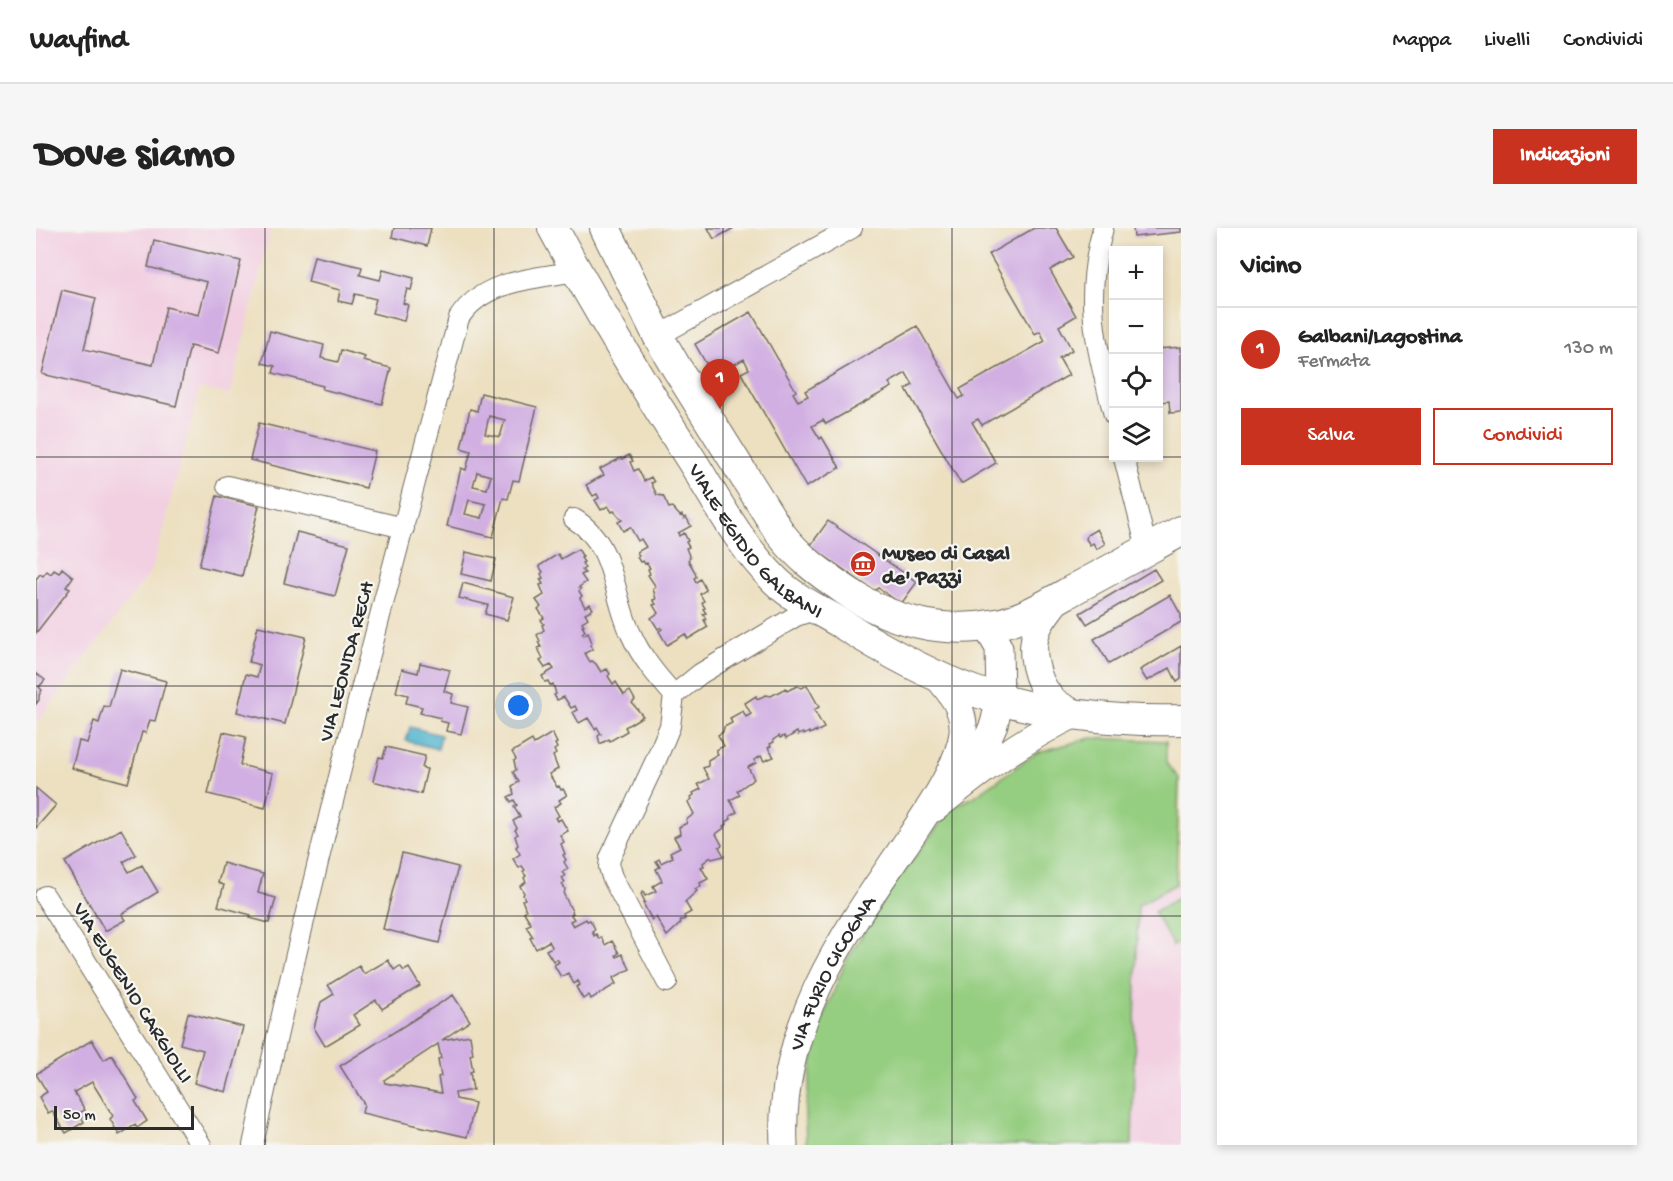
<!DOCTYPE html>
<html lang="it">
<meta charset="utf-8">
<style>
:root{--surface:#fff;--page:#f6f6f6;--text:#222;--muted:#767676;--line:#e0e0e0;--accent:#c8321e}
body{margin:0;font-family:"Gochi Hand",sans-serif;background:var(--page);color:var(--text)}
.controls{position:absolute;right:18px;top:18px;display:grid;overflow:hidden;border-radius:0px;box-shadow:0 3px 9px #0003}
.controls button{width:54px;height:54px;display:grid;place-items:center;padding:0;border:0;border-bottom:2px solid var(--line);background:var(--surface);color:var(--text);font:30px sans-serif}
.scale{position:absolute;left:18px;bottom:15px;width:140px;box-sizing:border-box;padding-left:6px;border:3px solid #2b2b2b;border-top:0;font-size:16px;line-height:21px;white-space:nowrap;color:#2b2b2b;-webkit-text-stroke:4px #f6f6f2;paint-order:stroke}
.you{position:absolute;left:483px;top:478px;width:21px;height:21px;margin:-15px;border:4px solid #fff;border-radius:50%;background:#1a73e8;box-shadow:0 0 0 9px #1a73e833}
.badge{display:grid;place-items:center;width:39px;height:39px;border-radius:50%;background:var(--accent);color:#fff;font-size:20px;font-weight:700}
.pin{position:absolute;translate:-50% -50px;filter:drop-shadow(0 2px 3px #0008)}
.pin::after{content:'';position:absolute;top:32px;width:21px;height:18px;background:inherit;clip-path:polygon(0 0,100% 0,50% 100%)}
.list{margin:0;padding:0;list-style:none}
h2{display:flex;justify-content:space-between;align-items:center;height:78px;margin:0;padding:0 24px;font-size:26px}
h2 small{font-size:20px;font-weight:400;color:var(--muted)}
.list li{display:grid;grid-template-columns:39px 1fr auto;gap:18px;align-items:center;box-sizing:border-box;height:84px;padding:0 24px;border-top:2px solid var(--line)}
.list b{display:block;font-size:22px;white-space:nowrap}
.list p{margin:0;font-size:20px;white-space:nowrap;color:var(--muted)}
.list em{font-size:20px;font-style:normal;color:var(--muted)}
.actions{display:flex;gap:12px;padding:18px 24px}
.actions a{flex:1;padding:14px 0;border:2px solid var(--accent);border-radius:0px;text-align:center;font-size:21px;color:var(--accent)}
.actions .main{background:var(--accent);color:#fff}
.icon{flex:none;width:33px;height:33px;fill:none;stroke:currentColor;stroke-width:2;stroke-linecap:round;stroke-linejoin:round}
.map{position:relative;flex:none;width:1145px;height:917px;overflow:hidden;border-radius:0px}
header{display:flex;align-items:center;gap:36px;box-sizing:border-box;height:84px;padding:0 30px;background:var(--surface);border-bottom:2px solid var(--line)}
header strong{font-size:28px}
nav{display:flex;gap:33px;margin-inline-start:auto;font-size:21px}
.intro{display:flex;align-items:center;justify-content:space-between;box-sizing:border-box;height:144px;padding:0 36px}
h1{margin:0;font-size:42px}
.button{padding:15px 27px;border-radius:0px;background:var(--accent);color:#fff;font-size:21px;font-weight:700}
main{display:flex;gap:36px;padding:0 36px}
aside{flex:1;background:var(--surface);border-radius:0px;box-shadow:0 3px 9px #0003}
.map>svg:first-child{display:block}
</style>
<header>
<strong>Wayfind</strong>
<nav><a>Mappa</a><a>Livelli</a><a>Condividi</a></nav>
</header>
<div class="intro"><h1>Dove siamo</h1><a class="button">Indicazioni</a></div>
<main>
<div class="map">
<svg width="1145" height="917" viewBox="0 0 1145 917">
<rect width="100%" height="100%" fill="#f6f6f2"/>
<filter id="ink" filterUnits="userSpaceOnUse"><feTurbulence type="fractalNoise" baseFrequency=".0167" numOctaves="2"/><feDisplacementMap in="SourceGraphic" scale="12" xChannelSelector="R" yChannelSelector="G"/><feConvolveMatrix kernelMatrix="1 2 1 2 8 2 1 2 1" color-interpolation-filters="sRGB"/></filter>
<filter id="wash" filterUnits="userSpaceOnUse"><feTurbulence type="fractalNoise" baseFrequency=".008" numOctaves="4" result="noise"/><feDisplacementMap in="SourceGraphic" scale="24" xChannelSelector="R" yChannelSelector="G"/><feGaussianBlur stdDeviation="1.35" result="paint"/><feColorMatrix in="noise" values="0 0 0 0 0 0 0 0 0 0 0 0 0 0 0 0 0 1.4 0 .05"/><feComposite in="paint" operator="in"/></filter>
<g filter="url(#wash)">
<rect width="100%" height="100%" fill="#ede0c1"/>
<path fill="#f2cfe1" d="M0,0H235L194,167L164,160L116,342L0,496Z
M1145,654V917H1096L1102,676Z"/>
<path fill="#96ce81" stroke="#607c56" stroke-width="1.5" d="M1055,510L1130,513V535L1143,550L1140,656L1102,677L1096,917H770L769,885L780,809L809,735L856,658L917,579L936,570L1002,524Z
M1145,668V714L1137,718L1118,684Z"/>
<path fill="#4fb3ce" stroke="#3d6f7c" stroke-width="1.5" d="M374,499L405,507L402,521L370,513Z"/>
<g id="blocks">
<path fill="#d1afe2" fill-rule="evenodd" d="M358,0H395L391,18L356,9Z
M672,0H698L678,11Z
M998,0H1020L1037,29L1014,42L1040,88L1023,98L1036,122L1023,130L1033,147L946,197L942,191L936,194L960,235L925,256L870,161L877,157L870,145L853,155L856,159L790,196L787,192L776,198L784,211L786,209L804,240L770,259L705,145L713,141L708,131L677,148L659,116L715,84L760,163L757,165L762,173L772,168L769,163L881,98L923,171L928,168L924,161L1009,113L1004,103L999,106L953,26Z
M1097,0H1145V4L1098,9Z
M118,12L205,33L183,125L154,118L140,178L6,146L26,62L60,70L48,121L117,137L130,79L163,87L171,54L112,39Z
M278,28L326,39L324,47L344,52L347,42L378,50L375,62L371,61L367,75L372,77L368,93L336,85L340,71L319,66L316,76L302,73L304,62L272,54Z
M234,103L288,117L285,130L302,134L305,122L329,129L327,133L355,140L346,176L286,161L287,158L237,145L239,138L226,135Z
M1145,119V184L1134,185L1133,173L1125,174L1122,121Z
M445,165L501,179L483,253L477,252L472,271L467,270L457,309L411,298L425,240L430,242L435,223L425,220L434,181L441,183ZM453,188L469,192L464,209L449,206ZM441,244L455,248L451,261L437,258ZM433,272L450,276L446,290L429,286Z
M223,195L339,223L330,260L214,232Z
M593,227L597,233L594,234L598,243L602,241L608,253L615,249L618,254L615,255L621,267L627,268L633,280L636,279L644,288L646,287L648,291L650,289L655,298L642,305L643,308L648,305L652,313L650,314L653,319L650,320L654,330L652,332L659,344L660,349L658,350L660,354L664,351L670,362L664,366L668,373L666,375L669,380L667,381L670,385L667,386L670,391L668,392L672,399L652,411L649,406L631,417L623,403L626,401L625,399L622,401L615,390L622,385L617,377L620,376L617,372L620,371L617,361L620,359L612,347L614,346L612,341L614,340L611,335L609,336L607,333L604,334L601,329L603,328L601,324L610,319L605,311L602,313L594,299L587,303L582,294L586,292L578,283L576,284L572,278L565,282L559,272L563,270L561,266L557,268L550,257L568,247L564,241L585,230L586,231Z
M181,268L223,278L206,348L163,338Z
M792,293L881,354L865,376L842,360L838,363L774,318Z
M1061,301L1069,316L1061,321L1057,315L1054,317L1050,311L1051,307Z
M261,304L313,317L299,368L248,355Z
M542,321L547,329L545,330L548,334L546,335L549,340L546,342L549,345L545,347L550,354L543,359L545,361L543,363L546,368L544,370L549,379L554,376L557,381L549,385L552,390L546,394L548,397L546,398L549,403L546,405L548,407L552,404L556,415L554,417L557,421L549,425L554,434L556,433L560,436L565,444L571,441L574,446L572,448L577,456L580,454L588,467L594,463L599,472L596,475L607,488L589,499L591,503L574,513L573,511L564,516L562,508L565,506L561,499L559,501L552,490L543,495L537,484L541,482L539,478L535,480L528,469L521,472L518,467L520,466L517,456L514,457L512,453L509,454L506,448L518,441L515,437L509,440L504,433L507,431L502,420L505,419L502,414L504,413L501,407L508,402L506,397L508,396L505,392L508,390L502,381L505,379L500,372L508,367L504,357L507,356L504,351L507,350L505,346L507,344L503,338L522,326L525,331Z
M430,324L460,331L455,353L425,346Z
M26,340L37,349L30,359L34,361L0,405V350H1L4,346L7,348L11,343L15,346L18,342L23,345Z
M1118,341L1125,352L1051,396L1044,385Z
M427,355L478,369L471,392L449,386L452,377L423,370Z
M1134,367L1145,387V394L1073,436L1058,411Z
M222,398L270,409L249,496L201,484L210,446L221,449L224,437L213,434Z
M1145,418V451L1141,454L1134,440L1111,453L1104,442Z
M384,435L414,442L408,463L417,466L415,475L432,479L425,506L410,503L412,495L404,493L405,490L384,485L386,479L370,475L372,467L360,464L366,441L382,445Z
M84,441L130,453L119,493L114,492L110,505L106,504L92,555L36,540L43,513L51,515L58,493L63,495L68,478L73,479Z
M0,445L9,452L3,459L6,462L3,467V472L0,476Z
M771,457L783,479L778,482L788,500L780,504L779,503L774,506L773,504L768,507L767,505L762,507L761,504L750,511L748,508L744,510L743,508L737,512L738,514L734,516L735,518L732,520L738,529L728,533L725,528L718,532L720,535L712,539L718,551L701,563L704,567L694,572L701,584L694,588L695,591L690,594L691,596L687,598L688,600L680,606L686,617L683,619L688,628L676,631L675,629L667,635L668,638L665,639L672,651L664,655L665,658L659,661L661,663L649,674L655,684L648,688L649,691L644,693L645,695L631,708L620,689L616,692L607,675L609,674L605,666L607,664L609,668L620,663L617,658L626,653L620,641L624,639L620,633L623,631L625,635L637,629L634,624L644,619L638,609L644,606L643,599L651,595L650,592L658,586L652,574L656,571L655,569L658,567L657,565L665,561L662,556L673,551L667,540L672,538V532L682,526L680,522L688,518L682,507L687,504L688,499L696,495L694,490L707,483L710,489L715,486L709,475L720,468L721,471L730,467L735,468L750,460L751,463L761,458L766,460Z
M187,504L210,509L204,537L237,545L229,580L172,566Z
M516,505L521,515L519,516L521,520L518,522L520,526L517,528L522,541L513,546L521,559L523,558L525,562L527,561L531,567L523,572L525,575L518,579L523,588L519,590L521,593L525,591L532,603L524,607L528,614L525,616L529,626L527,627L530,632L528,634L532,641L526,644L529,648L526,650L529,654L526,656L529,661L528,667L537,685L535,687L538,691L534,693L537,698L550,691L551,693L554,692L559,701L556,703L558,708L560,706L563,711L565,709L569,717L576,713L583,725L580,727L581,729L586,726L594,741L577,750L580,756L555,771L553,767L547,771L540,759L544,757L542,753L538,756L532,745L525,749L518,737L523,734L521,731L517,733L510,722L516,719L513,713L500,721L494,710L497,709L490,698L495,696L488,684L490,682L486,672L489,671L487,667L488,665L484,658L490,654L488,650L490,648L487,644L489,642L486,638L483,640L477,631L484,626L480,619L482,617L479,608L482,606L479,602L481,600L477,593L484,589L478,579L481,577L478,572L475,574L472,569L478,566L476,558L483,554L477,544L480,542L478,533L480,531L476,524L496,512L498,516Z
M350,519L389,528L386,540L391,541L385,566L337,553L343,529L347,530Z
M0,560L20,577L0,600Z
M85,601L100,627L87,634L93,644L106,637L122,664L85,686L89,692L69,703L29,634Z
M366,625L422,639L403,715L347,701Z
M187,635L227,646L222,665L240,670L233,695L214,690L215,687L182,678L188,657L182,655Z
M352,732L358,742L364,738L368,743L373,740L384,758L346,781L340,772L317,787L324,797L289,818L278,800L285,774L298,766L292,757L323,738L328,746Z
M417,767L434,793L406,812L434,807L437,826L434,827L437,843L434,844L437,862L419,865L420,871L439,875L431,909L326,885L328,876L304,838ZM402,816L405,830L402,831L405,848L402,849L405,865L349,855L348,852Z
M152,785L207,799L190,864L158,855L167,822L144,816Z
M56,812L68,832L76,827L102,871L99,873L111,893L101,900L99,897L83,907L74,891L77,888L56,854L38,864L49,882L43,885L48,894L30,905L16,883L12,885L3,869L11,864L0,846Z"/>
</g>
</g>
<g filter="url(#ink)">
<use href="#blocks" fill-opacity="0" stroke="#6f6a60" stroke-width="1.5"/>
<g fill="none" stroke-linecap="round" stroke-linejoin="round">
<g stroke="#6f6a60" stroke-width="22">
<path id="street" d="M1067,0C1047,74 1060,116 1078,187
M622,108L816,0
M1088,230L1111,321
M191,258L368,300
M538,291C580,316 576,367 595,406C605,429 621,448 638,467L634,498L620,532L574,630L573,639L576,649L631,754
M638,467L664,446L760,388L781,381
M9,668L165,917
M217,917C277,639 349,364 423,90C448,51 499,51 540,43"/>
</g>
<g stroke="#6f6a60" stroke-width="29">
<g id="secondary">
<path d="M1022,370C1015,380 1005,391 1001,402C993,423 1000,453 1015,470C1021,477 1031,481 1039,486"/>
<path d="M935,549L958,496L964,471L963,420L950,398"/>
<path d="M899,580C943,544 987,511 1039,486"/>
<path id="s1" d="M748,917C742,798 807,707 871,614C890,586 923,538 927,505C929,481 915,465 901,448"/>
</g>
</g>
<g stroke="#6f6a60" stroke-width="32">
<g id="primary">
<path id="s2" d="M517,0C560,80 607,157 656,233C681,273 705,319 739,352C757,370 781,381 803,394C846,421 892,447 940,464C1003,485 1078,494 1145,492"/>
<path d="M569,0L622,108L640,139L744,305C762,329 784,345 809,362C853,393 908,407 961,396C991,390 1018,372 1044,358C1078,340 1112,321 1145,303"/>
</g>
</g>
<use href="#street" stroke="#fff" stroke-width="20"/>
<use href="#secondary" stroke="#fff" stroke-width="27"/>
<use href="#primary" stroke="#fff" stroke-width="30"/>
</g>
</g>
<path fill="none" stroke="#2b2b2b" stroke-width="1.5" stroke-opacity="0.55" d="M229,0V917M458,0V917M687,0V917M916,0V917M0,229H1078M1122,229H1145M0,458H1145M0,688H1145"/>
<defs>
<g id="museum-disc" transform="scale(1.35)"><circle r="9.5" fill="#c8321e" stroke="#f6f6f2"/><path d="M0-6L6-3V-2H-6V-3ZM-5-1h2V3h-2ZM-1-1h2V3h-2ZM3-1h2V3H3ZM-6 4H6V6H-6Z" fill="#fff"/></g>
</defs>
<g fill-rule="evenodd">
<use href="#museum-disc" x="827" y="336"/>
</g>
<g text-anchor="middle" stroke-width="4.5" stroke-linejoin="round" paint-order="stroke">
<g font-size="21" fill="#2b2b2b" stroke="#f6f6f2">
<text dy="7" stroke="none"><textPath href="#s2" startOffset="375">VIALE EGIDIO GALBANI</textPath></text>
<text transform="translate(309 433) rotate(-75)" y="7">VIA LEONIDA RECH</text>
<text dy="7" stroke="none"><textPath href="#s1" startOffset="182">VIA FURIO CICOGNA</textPath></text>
<text transform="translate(98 764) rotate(58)" y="7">VIA EUGENIO CARGIOLLI</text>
</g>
<g font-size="21" font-weight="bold" fill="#2b2b2b" stroke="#f6f6f2" text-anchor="start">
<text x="846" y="331">Museo di Casal<tspan x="846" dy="24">de' Pazzi</tspan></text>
</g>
</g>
</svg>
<div class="controls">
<button>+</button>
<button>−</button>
<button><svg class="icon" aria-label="locate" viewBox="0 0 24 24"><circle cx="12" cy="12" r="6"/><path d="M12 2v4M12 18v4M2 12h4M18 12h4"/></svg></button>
<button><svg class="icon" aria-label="layers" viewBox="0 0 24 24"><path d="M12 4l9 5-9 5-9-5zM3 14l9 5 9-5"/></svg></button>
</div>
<div class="scale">50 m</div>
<div class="you"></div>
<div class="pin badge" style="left:684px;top:181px">1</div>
</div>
<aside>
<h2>Vicino<small></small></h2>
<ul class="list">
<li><span class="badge">1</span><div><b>Galbani/Lagostina</b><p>Fermata</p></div><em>130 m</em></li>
</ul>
<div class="actions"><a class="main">Salva</a><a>Condividi</a></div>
</aside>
</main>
